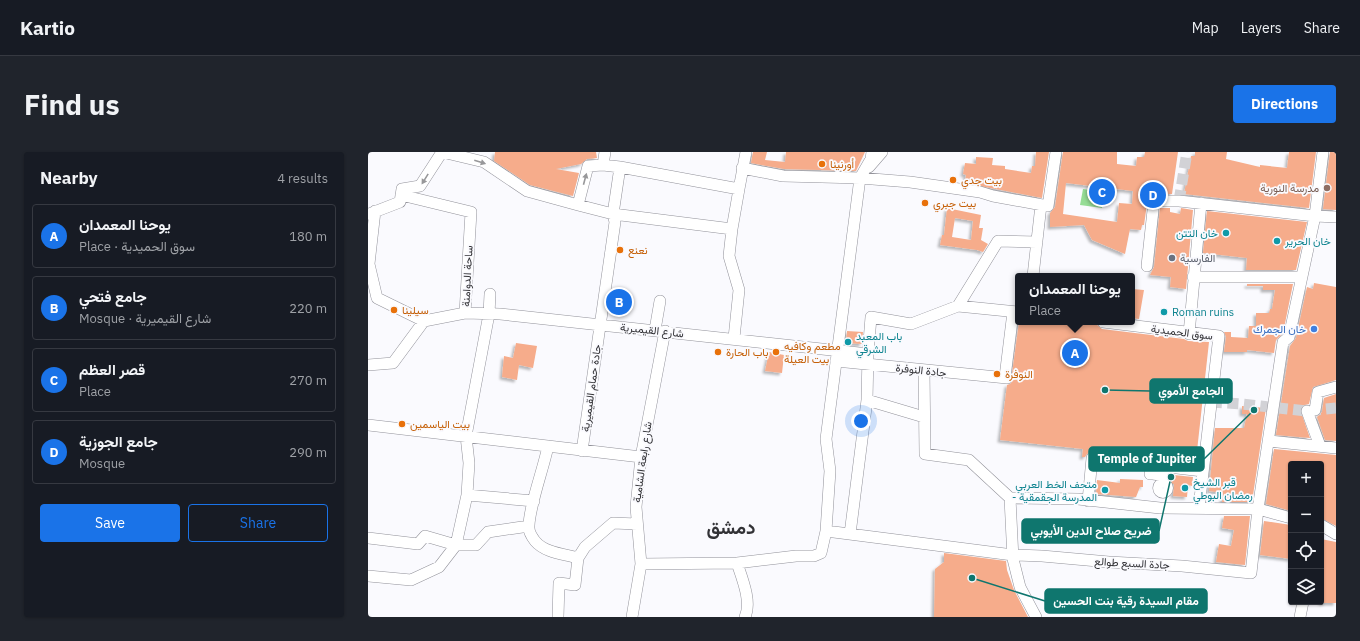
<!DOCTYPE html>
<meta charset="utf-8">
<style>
:root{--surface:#171b24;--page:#20242c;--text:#f1f3f6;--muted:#9ea1a6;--line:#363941;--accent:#1a73e8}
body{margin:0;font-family:"IBM Plex Sans",Vazirmatn,sans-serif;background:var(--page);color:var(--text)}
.controls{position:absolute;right:12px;bottom:12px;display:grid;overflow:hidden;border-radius:4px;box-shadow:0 1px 3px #0004}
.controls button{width:36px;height:36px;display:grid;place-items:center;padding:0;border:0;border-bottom:1px solid var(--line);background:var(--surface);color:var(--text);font:20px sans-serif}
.you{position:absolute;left:493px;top:269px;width:14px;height:14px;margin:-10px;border:3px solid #fff;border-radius:50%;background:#1a73e8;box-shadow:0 0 0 6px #1a73e833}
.badge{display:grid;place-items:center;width:26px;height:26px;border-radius:50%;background:var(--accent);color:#fff;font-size:13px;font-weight:700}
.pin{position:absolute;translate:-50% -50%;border:2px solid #fff;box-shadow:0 1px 4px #0006}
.popup{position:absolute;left:647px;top:121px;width:120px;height:52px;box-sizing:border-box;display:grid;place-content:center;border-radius:4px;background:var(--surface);filter:drop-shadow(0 1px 3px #0005);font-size:13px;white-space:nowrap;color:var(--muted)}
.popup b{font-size:15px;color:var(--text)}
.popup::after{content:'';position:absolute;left:50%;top:100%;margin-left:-8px;border:8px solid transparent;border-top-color:var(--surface)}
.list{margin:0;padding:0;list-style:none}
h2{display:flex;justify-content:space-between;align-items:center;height:52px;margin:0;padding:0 16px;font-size:17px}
h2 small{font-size:13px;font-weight:400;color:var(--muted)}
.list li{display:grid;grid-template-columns:26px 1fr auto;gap:12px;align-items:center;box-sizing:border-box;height:64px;margin:0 8px 8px;padding:0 8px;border:1px solid var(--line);border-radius:4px}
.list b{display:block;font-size:15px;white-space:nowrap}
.list p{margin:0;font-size:13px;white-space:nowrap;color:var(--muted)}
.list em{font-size:13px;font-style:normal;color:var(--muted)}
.actions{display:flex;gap:8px;padding:12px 16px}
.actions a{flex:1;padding:9px 0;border:1px solid var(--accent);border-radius:4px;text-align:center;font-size:14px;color:var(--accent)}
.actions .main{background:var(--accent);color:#fff}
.icon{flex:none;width:22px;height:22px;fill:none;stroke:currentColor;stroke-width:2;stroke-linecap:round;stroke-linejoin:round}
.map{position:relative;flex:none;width:968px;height:465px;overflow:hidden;border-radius:4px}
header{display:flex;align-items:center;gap:24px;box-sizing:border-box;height:56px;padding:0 20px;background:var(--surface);border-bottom:1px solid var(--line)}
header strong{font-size:19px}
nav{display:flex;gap:22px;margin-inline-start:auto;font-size:14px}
.intro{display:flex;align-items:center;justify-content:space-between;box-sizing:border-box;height:96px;padding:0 24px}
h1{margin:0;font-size:28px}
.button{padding:10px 18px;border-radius:4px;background:var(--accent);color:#fff;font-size:14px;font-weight:700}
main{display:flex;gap:24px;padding:0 24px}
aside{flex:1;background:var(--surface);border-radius:4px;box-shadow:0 1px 3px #0004}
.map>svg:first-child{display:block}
</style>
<header>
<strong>Kartio</strong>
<nav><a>Map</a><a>Layers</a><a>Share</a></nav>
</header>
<div class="intro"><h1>Find us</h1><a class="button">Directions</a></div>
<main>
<aside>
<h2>Nearby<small>4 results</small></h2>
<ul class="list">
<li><span class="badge">A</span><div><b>يوحنا المعمدان</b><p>Place · سوق الحميدية</p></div><em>180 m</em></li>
<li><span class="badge">B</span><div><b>جامع فتحي</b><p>Mosque · شارع القيميرية</p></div><em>220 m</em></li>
<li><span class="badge">C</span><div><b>قصر العظم</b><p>Place</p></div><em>270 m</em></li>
<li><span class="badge">D</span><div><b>جامع الجوزية</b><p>Mosque</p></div><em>290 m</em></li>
</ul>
<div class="actions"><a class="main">Save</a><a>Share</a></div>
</aside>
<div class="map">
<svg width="968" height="465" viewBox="0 0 968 465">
<defs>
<filter id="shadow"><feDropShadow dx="-2.5" dy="2.5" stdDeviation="1" flood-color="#0004"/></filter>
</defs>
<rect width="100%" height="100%" fill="#fafafe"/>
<path fill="#96dd96" d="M715,37L736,40L734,56L712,53Z"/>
<path fill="#f6ac8b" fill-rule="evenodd" filter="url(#shadow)" d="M127,0H228L229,6L219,7L213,12L188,17L211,21L205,44L162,33L126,9Z
M385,0H399L397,8L417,10L418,0H497L488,19L416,17L383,11Z
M668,0H681L674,46L597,31L598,23L595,22L597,11L608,12V5L625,6L624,13L637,14V17L663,21L664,14H667Z
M695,0H749V12L768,14L769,5H776L777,0H810L804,42H786L780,45L776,73H774L773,78L762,77L757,102L724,88L716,73L682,75V61L687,55ZM698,31L765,39L764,52L751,51L749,70L695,62Z
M827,0H859L858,7L892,15V13L919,16L921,0H948L941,56L816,42L823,4H827Z
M962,0H968V58L955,57Z
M579,56L613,63L611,76H615L613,88L620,92L615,100L609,98L572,93L574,83H576ZM587,66L605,69L603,88L584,85Z
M792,56H802V60L812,62L813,56L825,58L818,137L802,135L803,125L782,123L786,115Z
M839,59L939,70L928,118H878L879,106L835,101Z
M946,131L968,135V228L945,235L941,252L936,253L932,257L942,286L908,283L922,194L928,186L939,135L945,137Z
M879,132H925L915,181L908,188L906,201L879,198V200H856L858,185L856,180H863V185L880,186L881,174H888V161H901L902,157H904L907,138H895V134H879Z
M764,137L776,138L771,167L764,166Z
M651,170H714L728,172L734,177L816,187L820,189L841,190L828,308L819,307V310L801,308V305L732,298L731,306L728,301L724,299L719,302L717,305H714L715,297L632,288L639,233L642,232L646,227L644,222Z
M479,179L495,180L494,192L478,191Z
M148,191L169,194L165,216L151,213L149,228L134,225L136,204L145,206Z
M401,200L416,203L414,221L397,219Z
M968,242V289L957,288L949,265L954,260L956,246Z
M874,254L898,256L884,350H854L855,341L841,339L847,276H876L879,262H874Z
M906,297L968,303V374L953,366V312H923V359L898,352Z
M806,323L825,325L824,334L820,333L819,345L805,344L806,332L799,331L804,329Z
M752,327L775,328V335H772L768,345L728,342L729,328L752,331Z
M856,364H882L877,413L848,410L851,392L863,394L866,378L854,376Z
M896,369L923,373V407L892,403Z
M953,387L968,390V451H953Z
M576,401L638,409L639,418L646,438L660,465H566L567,417L576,410Z"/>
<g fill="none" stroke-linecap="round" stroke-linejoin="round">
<path stroke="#d2d2d6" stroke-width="11" stroke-dasharray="11 5.5" stroke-linecap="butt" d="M811,49L819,0
M843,250L874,252L939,259L968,256"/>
<g stroke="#92929a" stroke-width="12">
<path id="minor" d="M955,0L947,64L968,65
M235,13L237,0
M501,15L514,0
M374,16L415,24L492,26L542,30L612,40L625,44L680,54L688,0
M33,43L103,60L97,161
M210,53L220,14L235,13L252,15L371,37L378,0
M7,59L1,112L9,146L56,169L97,161L132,162L500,202L503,165L543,172L590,154L650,160
M1,62L32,50L34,37L52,34L74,0L116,10L159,39L210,53L245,62L364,77L361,104L371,138L366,186
M364,77L371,37
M665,124L673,53
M825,125H933
M590,154L630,89L669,90
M735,170L851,184L831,355
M287,178L292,149
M821,182L833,51
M468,209L639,226
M0,213L25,211L56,169
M556,218L557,302L601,308L642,346L710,347L792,356L890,357L923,366
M637,225L645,160
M499,248L556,265
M947,258L950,240L968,235
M939,259L952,294
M0,273L273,305
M901,289L968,296
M180,294C176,315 160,358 161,376C161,381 164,385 167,389C177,401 196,402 210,406
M214,299L247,70L245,62L252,15
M782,322L783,313L835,319
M785,322L799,324
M790.5 336a4.5 4.5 0 1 1 9 0a4.5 4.5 0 1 1-9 0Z
M99,343L166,349
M642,346L645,407L652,435L668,465
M720,349L724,306
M953,373L968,382
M458,379L462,319L458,287L492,26L503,7L504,0
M482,382L499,248L500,202
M0,386L50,392L57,384L88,393H108L120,380L161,374
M273,412L369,411
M0,424L43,428L71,415L88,393L99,343L101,311L98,284L121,162L122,142
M190,465L191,431L207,433L210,406L217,395L245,371L269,372
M264,465L273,412L268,355L273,305L297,179
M377,465C384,450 374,426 369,411L428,404H446L453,401L458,379L645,403L674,404L741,410L814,414L883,421L890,357L915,190L921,185L947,64L811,49H786L779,114
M932,465L935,450"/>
</g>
<use href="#minor" stroke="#fff" stroke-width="11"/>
</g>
<defs><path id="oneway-solid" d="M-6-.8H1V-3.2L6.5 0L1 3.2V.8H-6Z"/></defs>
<g fill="#98989a">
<use href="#oneway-solid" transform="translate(112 10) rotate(17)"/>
<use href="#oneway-solid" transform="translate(57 27) rotate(122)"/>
<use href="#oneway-solid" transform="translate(217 27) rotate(-75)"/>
</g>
<g fill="#e8710a" stroke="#fafafe" stroke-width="1.5">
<circle cx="454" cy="12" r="4"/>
<circle cx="585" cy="28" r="4"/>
<circle cx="557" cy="51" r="4"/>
<circle cx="252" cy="98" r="4"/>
<circle cx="26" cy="158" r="4"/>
<circle cx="350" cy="200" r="4"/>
<circle cx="408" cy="200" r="4"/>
<circle cx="629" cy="222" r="4"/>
<circle cx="34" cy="272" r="4"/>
</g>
<circle fill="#8d6e63" stroke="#fafafe" stroke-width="1.5" cx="959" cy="36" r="4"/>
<g fill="#0f9aa8" stroke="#fafafe" stroke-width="1.5">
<circle cx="858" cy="81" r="4"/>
<circle cx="909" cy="89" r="4"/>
<circle cx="796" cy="160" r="4"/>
<circle cx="480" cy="190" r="4"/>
<circle cx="817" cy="336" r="4"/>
<circle cx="737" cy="338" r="4"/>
</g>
<circle fill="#6b7280" stroke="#fafafe" stroke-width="1.5" cx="804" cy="106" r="4"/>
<circle fill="#3f7fe0" stroke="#fafafe" stroke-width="1.5" cx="946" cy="177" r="4"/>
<g text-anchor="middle" stroke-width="3.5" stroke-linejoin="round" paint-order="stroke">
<g font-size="11" fill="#c56008" stroke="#fafafe" text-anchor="start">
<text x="462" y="16">أورنينا</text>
<text x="593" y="32">بيت جدي</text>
<text x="565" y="55">بيت جبري</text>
<text x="260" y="102">نعنع</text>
<text x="34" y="162">سيلينا</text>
<text x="416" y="198">مطعم وكافيه<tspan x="416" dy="13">بيت العيلة</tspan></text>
<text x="358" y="204">باب الحارة</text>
<text x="637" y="226">النوفرة</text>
<text x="42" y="276">بيت الياسمين</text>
</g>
<g font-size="11" fill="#785e54" stroke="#fafafe" text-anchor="end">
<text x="951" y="40">مدرسة النورية</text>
</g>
<g font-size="11" fill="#0d838f" stroke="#fafafe" text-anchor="start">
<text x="850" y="85" text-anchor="end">خان التتن</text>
<text x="917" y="93">خان الحرير</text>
<text x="804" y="164">Roman ruins</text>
<text x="488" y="188">باب المعبد<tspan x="488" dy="13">الشرقي</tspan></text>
<text x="825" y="334">قبر الشيخ<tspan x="825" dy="13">رمضان البوطي</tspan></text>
<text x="729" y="336" text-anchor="end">متحف الخط العربي<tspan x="729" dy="13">- المدرسة الجقمقية</tspan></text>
</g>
<g font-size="11" fill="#5b616d" stroke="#fafafe" text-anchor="start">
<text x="812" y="110">الفارسية</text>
</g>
<g font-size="11" fill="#323236" stroke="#fafafe">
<text transform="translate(99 124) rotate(-87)" y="4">ساحة الدوامنة</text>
<text transform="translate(284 178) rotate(6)" y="4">شارع القيميرية</text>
<text transform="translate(814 180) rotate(7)" y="4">سوق الحميدية</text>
<text transform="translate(553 218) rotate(6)" y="4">جادة النوفرة</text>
<text transform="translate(223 236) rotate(-82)" y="4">جادة حمام القيميرية</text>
<text transform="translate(274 310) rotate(-82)" y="4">شارع رابعة الشامية</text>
<text transform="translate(764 411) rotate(3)" y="4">جادة السبع طوالع</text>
</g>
<g font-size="11" fill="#366cbe" stroke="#fafafe" text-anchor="end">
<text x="938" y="181">خان الجمرك</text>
</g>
<g font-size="19" font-weight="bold" fill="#323236" stroke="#fafafe">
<text x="363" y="382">دمشق</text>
</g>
</g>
<path fill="none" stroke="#0f766e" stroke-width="1.5" d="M737 238L782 239M886 258L836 307M803 325L791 379M604 426L677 449"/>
<g fill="#0f766e" stroke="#fafafe" stroke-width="1.5">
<circle cx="737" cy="238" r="4"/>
<circle cx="886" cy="258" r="4"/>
<circle cx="803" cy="325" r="4"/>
<circle cx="604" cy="426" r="4"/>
</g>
<g fill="#0f766e" stroke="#0f766e" stroke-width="1.5">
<rect x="782" y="227" width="82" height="24" rx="4"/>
<rect x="721" y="295" width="115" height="24" rx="4"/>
<rect x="654" y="367" width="137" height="24" rx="4"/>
<rect x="677" y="437" width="162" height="24" rx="4"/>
</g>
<g font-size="12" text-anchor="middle" font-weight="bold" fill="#fff">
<text x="823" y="243">الجامع الأموي</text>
<text x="779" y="311">Temple of Jupiter</text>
<text x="723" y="383">ضريح صلاح الدين الأيوبي</text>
<text x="758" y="453">مقام السيدة رقية بنت الحسين</text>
</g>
</svg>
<div class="controls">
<button>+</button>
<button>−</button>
<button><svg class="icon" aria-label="locate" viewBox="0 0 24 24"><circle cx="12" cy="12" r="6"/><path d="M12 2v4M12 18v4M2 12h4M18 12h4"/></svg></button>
<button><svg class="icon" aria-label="layers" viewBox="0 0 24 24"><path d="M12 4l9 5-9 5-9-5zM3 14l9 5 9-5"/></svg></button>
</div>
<div class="you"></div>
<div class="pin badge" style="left:707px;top:201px">A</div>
<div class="popup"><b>يوحنا المعمدان</b>Place</div>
<div class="pin badge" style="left:251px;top:150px">B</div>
<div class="pin badge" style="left:734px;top:40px">C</div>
<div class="pin badge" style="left:785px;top:43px">D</div>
</div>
</main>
